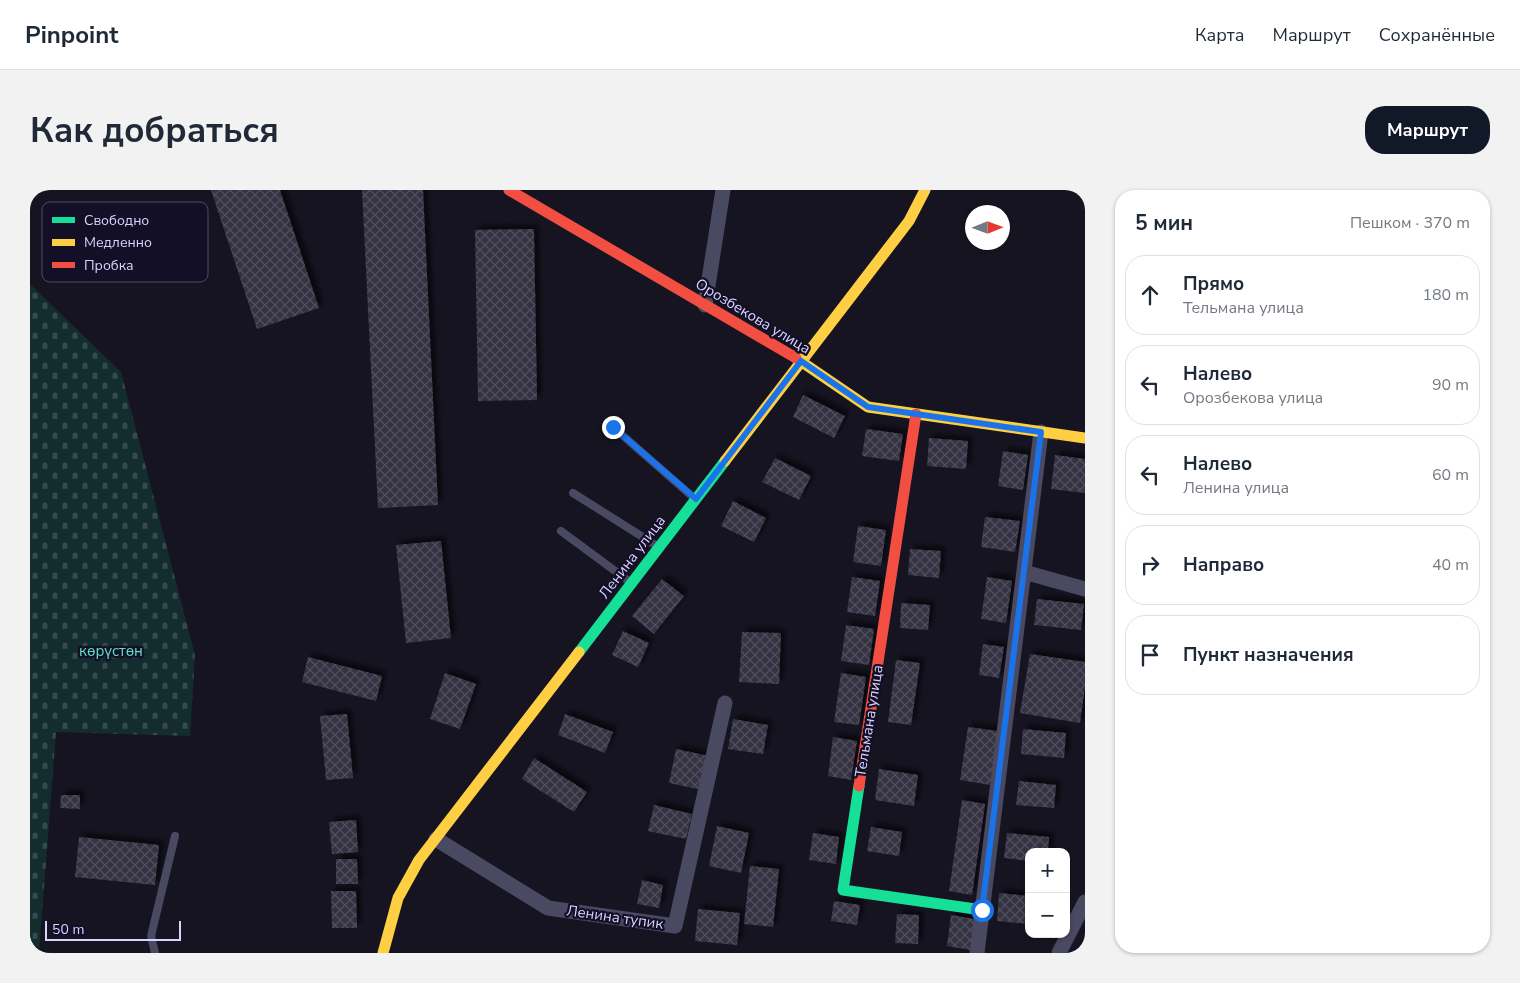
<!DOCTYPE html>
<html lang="ru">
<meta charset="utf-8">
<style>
:root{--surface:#fff;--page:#f2f2f3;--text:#1f2937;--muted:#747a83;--line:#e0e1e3;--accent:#111827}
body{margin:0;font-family:"Nunito Sans",sans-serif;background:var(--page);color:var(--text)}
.controls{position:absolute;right:15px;bottom:15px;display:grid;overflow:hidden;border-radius:10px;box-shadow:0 1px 4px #0004}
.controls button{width:45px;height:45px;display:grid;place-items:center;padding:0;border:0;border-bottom:1px solid var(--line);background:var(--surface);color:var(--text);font:25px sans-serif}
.compass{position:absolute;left:935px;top:15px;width:45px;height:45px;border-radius:50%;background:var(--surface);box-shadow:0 1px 4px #0004;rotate:89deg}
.scale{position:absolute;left:15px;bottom:12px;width:136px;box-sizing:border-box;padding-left:5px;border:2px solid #d9d4ff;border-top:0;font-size:14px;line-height:18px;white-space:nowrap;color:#d9d4ff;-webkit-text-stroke:4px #130f26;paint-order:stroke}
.stop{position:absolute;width:15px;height:15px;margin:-11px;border:4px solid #1a73e8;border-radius:50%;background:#fff}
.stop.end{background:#1a73e8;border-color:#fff;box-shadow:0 1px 5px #0008}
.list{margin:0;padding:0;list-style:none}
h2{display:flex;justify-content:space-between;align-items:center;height:65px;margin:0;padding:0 20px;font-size:21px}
h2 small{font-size:16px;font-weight:400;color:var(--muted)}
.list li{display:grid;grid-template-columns:32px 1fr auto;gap:15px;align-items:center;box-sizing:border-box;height:80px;margin:0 10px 10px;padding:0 10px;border:1px solid var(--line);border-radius:20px}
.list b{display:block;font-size:19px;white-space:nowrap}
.list p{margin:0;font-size:16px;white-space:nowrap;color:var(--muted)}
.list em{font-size:16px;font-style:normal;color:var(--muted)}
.icon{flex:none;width:28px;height:28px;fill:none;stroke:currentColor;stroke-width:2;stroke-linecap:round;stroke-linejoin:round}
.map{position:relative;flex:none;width:1055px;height:763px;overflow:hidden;border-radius:20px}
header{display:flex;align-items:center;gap:30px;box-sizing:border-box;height:70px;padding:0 25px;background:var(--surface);border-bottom:1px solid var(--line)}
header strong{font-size:24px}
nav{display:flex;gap:28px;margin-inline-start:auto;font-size:18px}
.intro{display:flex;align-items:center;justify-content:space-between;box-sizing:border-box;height:120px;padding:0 30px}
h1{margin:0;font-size:35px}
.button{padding:12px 22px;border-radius:20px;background:var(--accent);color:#fff;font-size:18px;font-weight:700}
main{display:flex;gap:30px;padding:0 30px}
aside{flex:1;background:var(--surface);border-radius:20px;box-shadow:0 1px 4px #0004}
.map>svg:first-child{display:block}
</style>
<header>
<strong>Pinpoint</strong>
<nav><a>Карта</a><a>Маршрут</a><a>Сохранённые</a></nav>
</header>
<div class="intro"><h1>Как добраться</h1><a class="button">Маршрут</a></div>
<main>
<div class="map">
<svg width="1055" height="763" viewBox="0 0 1055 763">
<defs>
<pattern id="cemetery-stones" width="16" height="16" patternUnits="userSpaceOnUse" patternTransform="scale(1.25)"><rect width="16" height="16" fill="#132c2d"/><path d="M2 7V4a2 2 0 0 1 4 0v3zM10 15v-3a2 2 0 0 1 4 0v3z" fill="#354a4c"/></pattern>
<pattern id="building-cross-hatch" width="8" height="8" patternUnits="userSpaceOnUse" patternTransform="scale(1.25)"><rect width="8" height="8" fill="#343243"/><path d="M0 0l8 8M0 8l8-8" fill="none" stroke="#514f5f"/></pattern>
<filter id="shadow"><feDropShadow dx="4.5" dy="-4.5" stdDeviation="2.5" flood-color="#0009"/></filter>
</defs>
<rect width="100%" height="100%" fill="#161421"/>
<path fill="url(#cemetery-stones)" d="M0,94L91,182L165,465L160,546L26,542L9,763H0Z"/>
<path fill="url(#building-cross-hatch)" filter="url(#shadow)" d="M181,0H250L289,118L227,139Z
M332,0H393L408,315L348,318Z
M504,39L507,210L448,211L445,40Z
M773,205L815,226L804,248L763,227Z
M836,239L873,244L869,271L832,266Z
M899,248L938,251L936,279L897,276Z
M973,261L998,265L993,300L968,296Z
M1025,265L1055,269V303L1021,299Z
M745,268L781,286L769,310L732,292Z
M703,311L736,328L724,352L691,336Z
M955,327L990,331L985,362L951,357Z
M828,336L856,340L851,376L823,372Z
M411,351L421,448L376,453L366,355Z
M880,359L911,361L909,388L878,385Z
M822,387L850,391L845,426L817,422Z
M957,387L982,391L976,433L951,429Z
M632,389L654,406L624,444L602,426Z
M1007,409L1054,414L1051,440L1004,435Z
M871,413L900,415L898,440L870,438Z
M816,435L844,439L839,475L811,471Z
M593,441L619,453L608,477L582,465Z
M712,442L751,443L749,494L709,492Z
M953,454L974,457L969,488L949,485Z
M1000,464L1055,472V497L1050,533L990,523Z
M278,467L352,486L346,511L272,492Z
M866,470L890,473L881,535L858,532Z
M415,483L446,494L430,539L400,529Z
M811,483L836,487L829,535L804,532Z
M317,524L323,588L296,590L290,526Z
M535,524L583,542L575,563L528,545Z
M703,529L738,535L733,564L698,559Z
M938,537L968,541L960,595L930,590Z
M993,539L1036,543L1034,568L991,564Z
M803,547L827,551L821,590L798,586Z
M646,559L679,566L672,600L639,593Z
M504,568L557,602L544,622L492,589Z
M849,579L888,585L884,616L845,610Z
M989,591L1026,595L1024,618L986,615Z
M31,605H50V619L30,618Z
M932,610L955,614L942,705L919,701Z
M624,615L662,624L656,649L618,641Z
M326,630L328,662L302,664L299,632Z
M687,636L719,643L711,683L679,676Z
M841,637L872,642L869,666L837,661Z
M783,643L809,647L806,674L779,670Z
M977,643L1019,647L1018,662H999V671L974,668Z
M49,647L129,655L125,695L45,687Z
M306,669H327L328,694H306Z
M720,676L749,679L743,737L714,734Z
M612,690L633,695L629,718L607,714Z
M301,701H326L327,738H302Z
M969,703L999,706V734L967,731Z
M804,711L830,715L827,735L801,731Z
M668,719L710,723L707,755L665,751Z
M867,724L889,725L888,754L865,753Z
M921,725L944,729L940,760L917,756Z"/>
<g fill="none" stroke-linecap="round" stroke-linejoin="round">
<path stroke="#4a4962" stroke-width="8" d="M583,237L664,308
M543,303L627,356
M531,341L600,392
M125,763L121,746L145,646"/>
<path stroke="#4a4962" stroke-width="15" d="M675,115L693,0
M994,382L1055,399
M406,649L518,718L645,736L695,513
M947,763L1011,242
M1029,763L1055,712"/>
<path stroke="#16e098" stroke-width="11" d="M549,462L695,271
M829,596L813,700L952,720"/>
<path stroke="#ffcf43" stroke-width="11" d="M766,168L838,217L1055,248
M695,271L879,31L895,0
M353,763L368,708L389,670L549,462"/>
<path stroke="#f24e42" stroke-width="11" d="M479,0L766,168
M829,596L886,224"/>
</g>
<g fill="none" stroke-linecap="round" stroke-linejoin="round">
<path stroke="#1a73e8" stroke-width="6" d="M583,237L666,309L771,171L838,217L1011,242L952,720"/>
</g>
<g text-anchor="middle" stroke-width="4.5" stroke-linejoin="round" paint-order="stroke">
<g font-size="15" fill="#d9d4ff" stroke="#130f26">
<text transform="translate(723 126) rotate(31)" y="5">Орозбекова улица</text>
<text transform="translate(602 367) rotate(-53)" y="5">Ленина улица</text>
<text transform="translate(839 531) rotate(-81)" y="5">Тельмана улица</text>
<text transform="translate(585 727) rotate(8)" y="5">Ленина тупик</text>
</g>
<g font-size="15" fill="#5fe0c0" stroke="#130f26">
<text x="81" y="466">көрүстөн</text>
</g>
</g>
<rect x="12" y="12" width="166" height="80" rx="8" fill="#130f26" stroke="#4e4a67" stroke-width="1"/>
<rect x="22" y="27" width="23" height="6" fill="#16e098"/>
<rect x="22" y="49" width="23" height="7" fill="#ffcf43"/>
<rect x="22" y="72" width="23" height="6" fill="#f24e42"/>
<g font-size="14" fill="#d9d4ff">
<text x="54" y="35">Свободно</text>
<text x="54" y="57">Медленно</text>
<text x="54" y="80">Пробка</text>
</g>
</svg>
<div class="controls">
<button>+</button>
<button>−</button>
</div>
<svg class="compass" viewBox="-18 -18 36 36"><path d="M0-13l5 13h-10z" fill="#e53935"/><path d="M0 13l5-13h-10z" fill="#747a83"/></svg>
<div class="scale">50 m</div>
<div class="stop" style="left:952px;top:720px"></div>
<div class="stop end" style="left:583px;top:237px"></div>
</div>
<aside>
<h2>5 мин<small>Пешком · 370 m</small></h2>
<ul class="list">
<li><svg class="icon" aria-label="ahead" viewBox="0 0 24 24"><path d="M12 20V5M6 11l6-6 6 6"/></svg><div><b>Прямо</b><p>Тельмана улица</p></div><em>180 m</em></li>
<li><svg class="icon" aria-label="left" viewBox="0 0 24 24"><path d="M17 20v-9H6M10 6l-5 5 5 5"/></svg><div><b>Налево</b><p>Орозбекова улица</p></div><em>90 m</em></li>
<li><svg class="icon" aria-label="left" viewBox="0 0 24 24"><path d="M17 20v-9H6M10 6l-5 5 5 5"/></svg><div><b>Налево</b><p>Ленина улица</p></div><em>60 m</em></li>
<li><svg class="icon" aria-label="right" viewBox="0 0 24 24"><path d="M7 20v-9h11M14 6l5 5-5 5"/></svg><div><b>Направо</b></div><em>40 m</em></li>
<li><svg class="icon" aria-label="arrive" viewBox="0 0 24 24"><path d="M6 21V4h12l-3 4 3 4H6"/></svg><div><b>Пункт назначения</b></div></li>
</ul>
</aside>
</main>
